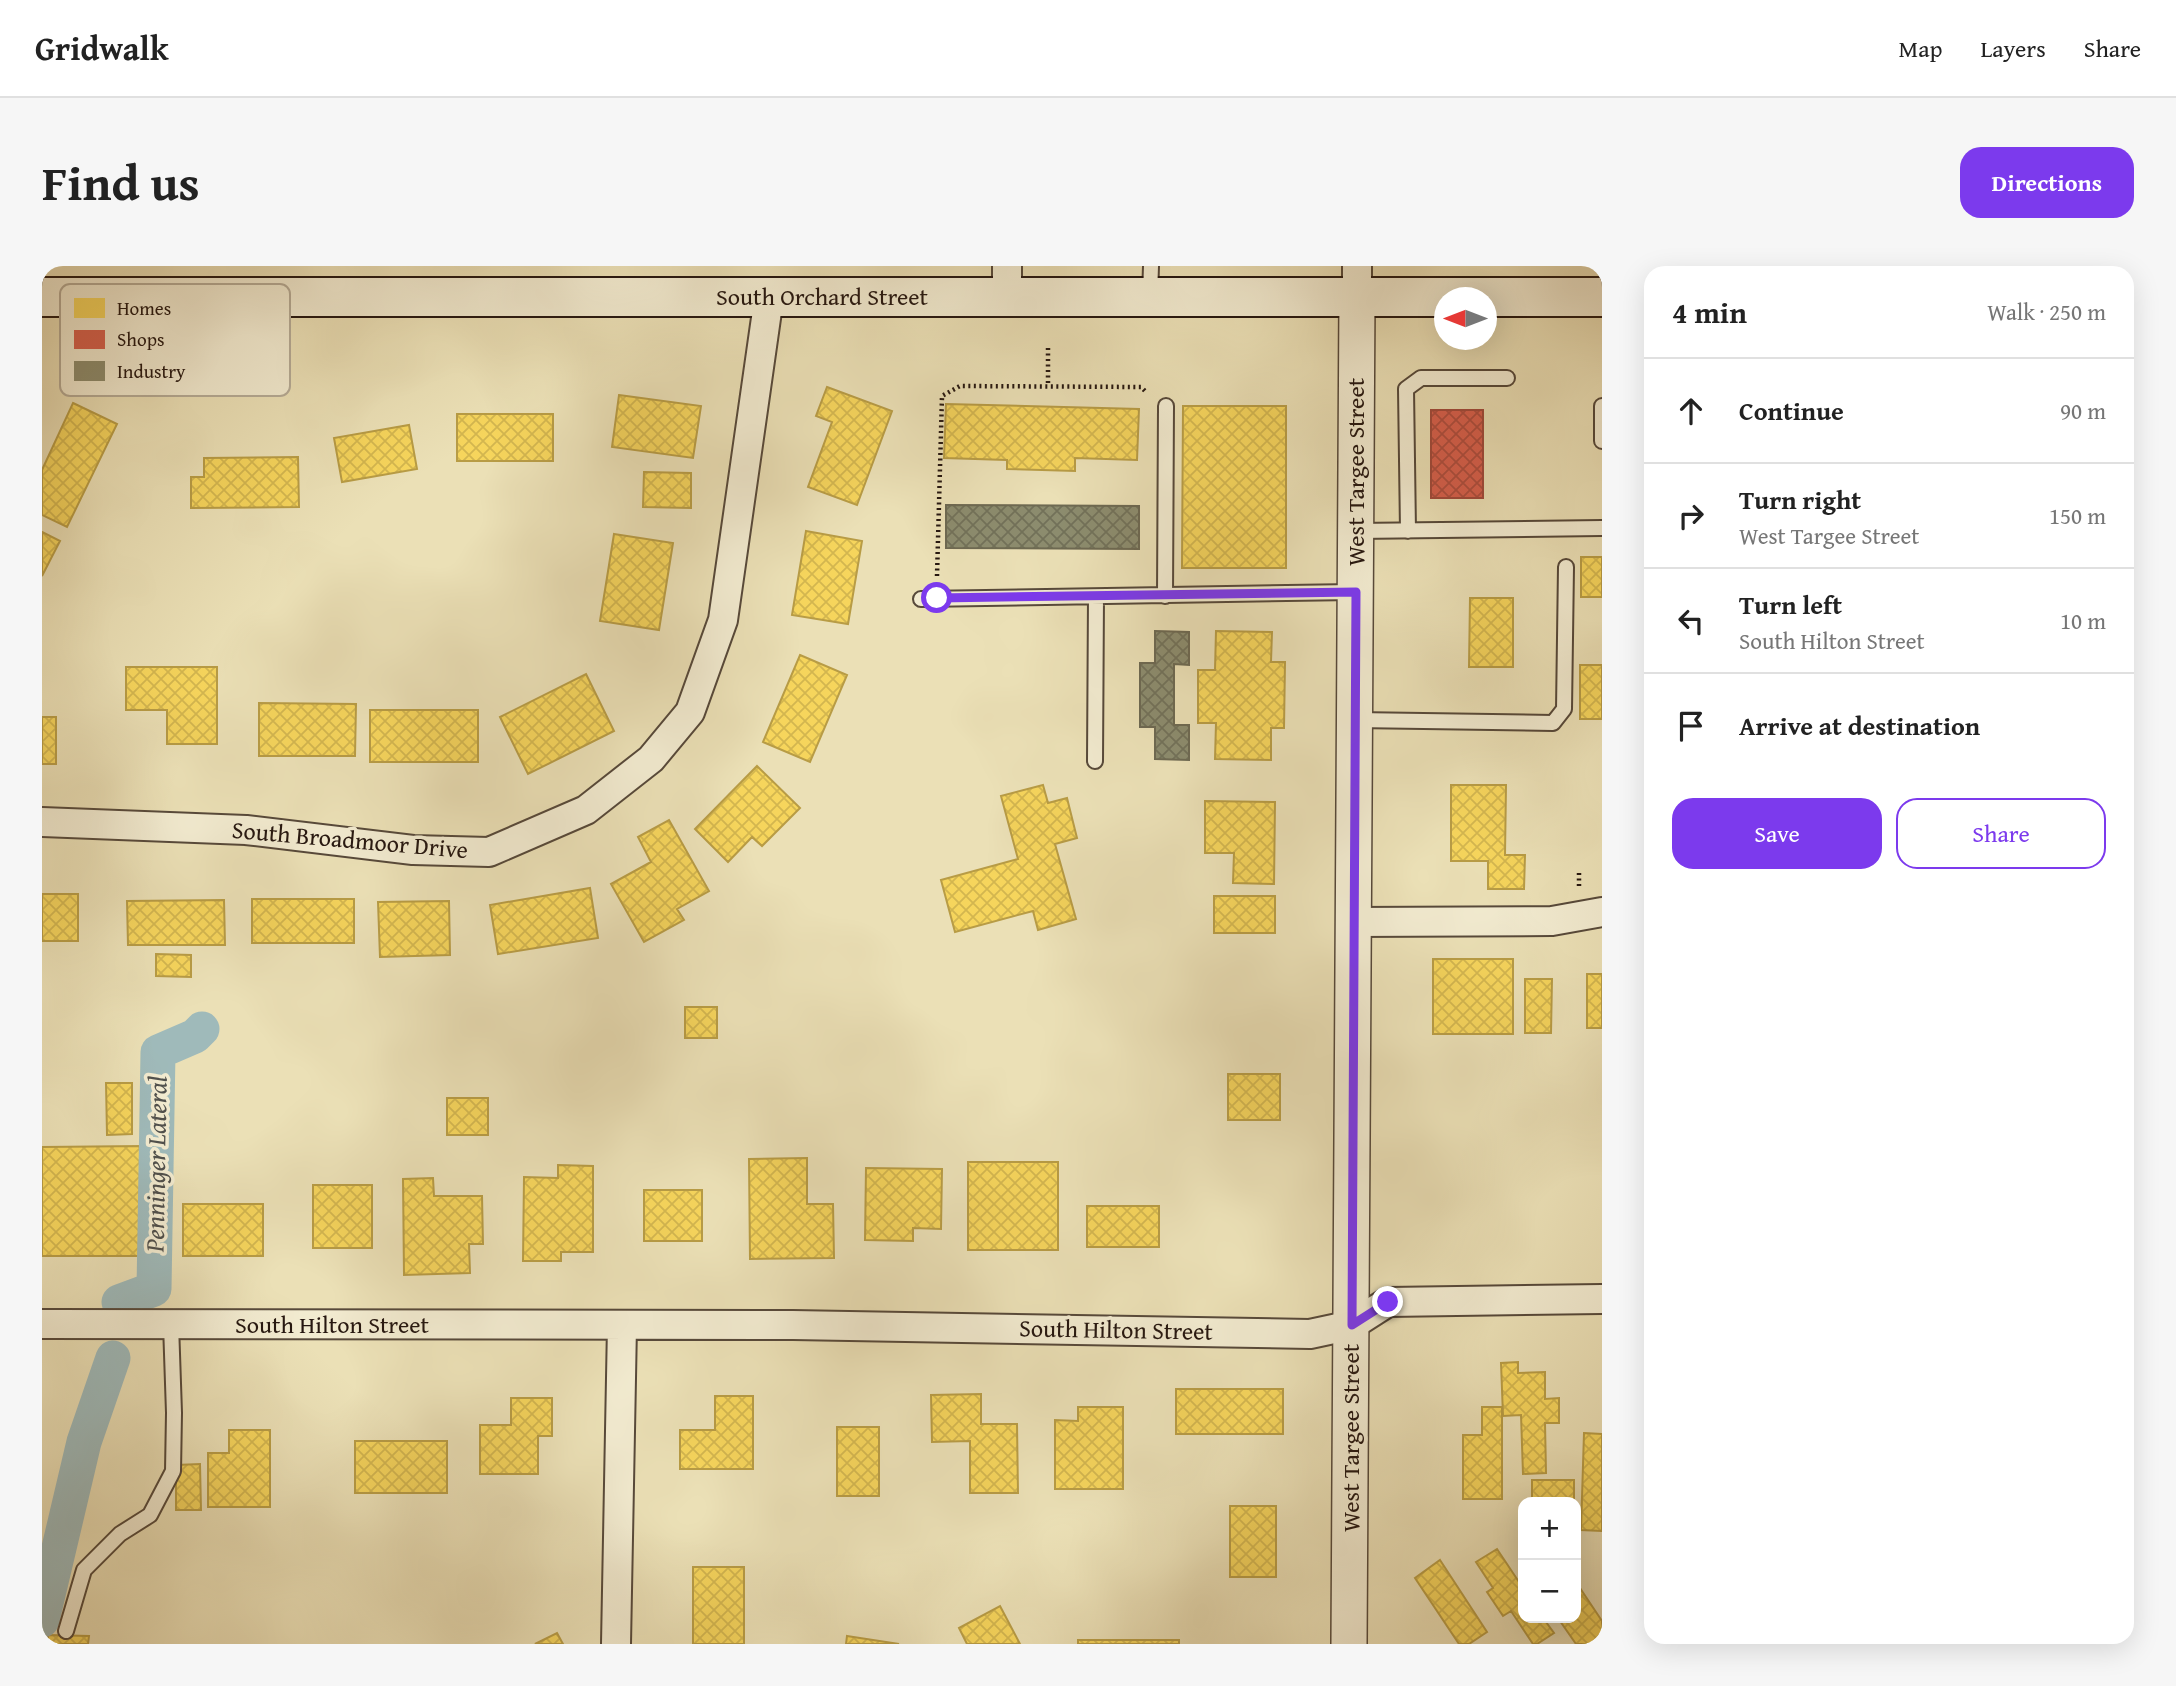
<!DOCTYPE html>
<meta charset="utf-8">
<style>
:root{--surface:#fff;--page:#f6f6f6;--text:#222;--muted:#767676;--line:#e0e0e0;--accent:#7c3aed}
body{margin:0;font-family:"Gentium Book Plus",serif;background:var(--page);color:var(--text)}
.controls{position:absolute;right:21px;bottom:21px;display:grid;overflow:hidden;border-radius:14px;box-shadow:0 7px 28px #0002}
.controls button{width:63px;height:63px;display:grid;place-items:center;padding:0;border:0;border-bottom:2px solid var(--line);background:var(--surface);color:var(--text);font:35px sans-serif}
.compass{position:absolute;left:1392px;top:21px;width:63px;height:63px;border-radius:50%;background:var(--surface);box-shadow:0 7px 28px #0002;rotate:270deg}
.stop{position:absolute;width:21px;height:21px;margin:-16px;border:5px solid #7c3aed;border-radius:50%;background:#fff}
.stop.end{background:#7c3aed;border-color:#fff;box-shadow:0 2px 7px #0008}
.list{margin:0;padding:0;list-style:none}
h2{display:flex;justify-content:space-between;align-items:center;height:91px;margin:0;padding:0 28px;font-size:30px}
h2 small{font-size:23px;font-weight:400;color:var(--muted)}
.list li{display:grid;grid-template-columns:46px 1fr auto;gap:21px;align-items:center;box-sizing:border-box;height:105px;padding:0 28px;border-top:2px solid var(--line)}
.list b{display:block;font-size:26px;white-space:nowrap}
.list p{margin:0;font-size:23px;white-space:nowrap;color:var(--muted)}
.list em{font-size:23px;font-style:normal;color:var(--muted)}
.actions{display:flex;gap:14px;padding:21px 28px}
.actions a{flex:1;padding:16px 0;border:2px solid var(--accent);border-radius:21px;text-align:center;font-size:24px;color:var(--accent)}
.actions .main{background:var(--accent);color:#fff}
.icon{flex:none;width:38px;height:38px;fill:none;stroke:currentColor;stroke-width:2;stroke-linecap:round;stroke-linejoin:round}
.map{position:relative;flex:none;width:1560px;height:1378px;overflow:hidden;border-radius:21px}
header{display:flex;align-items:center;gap:42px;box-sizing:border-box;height:98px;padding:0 35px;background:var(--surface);border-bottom:2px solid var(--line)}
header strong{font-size:33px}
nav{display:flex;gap:38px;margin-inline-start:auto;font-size:24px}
.intro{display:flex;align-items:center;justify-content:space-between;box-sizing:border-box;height:168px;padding:0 42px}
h1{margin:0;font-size:49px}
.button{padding:18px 32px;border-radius:21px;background:var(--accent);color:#fff;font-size:24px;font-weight:700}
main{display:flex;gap:42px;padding:0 42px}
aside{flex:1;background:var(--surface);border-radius:21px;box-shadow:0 7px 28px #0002}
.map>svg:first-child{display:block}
</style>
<header>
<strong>Gridwalk</strong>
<nav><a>Map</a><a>Layers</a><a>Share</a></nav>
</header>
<div class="intro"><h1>Find us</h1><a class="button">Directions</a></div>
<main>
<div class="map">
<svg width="1560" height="1378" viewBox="0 0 1560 1378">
<defs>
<pattern id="homes-cross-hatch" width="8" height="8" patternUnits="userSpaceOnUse" patternTransform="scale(1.75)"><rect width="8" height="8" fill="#f6d55c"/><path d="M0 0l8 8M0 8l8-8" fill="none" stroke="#d3b64f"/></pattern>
<pattern id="shops-cross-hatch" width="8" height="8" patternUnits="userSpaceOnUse" patternTransform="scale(1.75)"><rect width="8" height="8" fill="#d6604d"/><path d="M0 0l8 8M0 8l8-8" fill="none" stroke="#ad4e3f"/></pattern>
<pattern id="industry-cross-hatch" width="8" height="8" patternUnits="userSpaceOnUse" patternTransform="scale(1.75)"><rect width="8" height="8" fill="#8c8c6e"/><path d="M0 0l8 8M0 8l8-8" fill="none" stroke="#727159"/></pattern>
</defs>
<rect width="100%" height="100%" fill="#ebe0b6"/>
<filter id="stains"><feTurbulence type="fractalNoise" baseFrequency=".00286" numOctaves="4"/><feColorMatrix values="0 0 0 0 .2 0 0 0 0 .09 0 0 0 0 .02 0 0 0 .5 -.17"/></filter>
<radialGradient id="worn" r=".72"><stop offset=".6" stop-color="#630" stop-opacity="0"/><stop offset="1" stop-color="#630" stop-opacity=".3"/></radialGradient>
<path fill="url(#homes-cross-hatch)" stroke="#b89c45" stroke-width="2" d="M785,121L850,145L815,239L766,221L790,156L774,150Z
M577,129L659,140L651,192L570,181Z
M31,137L75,158L25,261L0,249V204Z
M904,138L1097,143L1095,194L1033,192V205L965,203V194L902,192Z
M1141,140H1244V302H1140Z
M415,148H511V195H415Z
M367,159L375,203L300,216L292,172Z
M256,191L257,241L149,242V211H162V192Z
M602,206L649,207V242L601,241Z
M764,265L820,275L806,358L750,349Z
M0,266L18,275L0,310Z
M572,268L631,277L617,364L558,355Z
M1539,291H1560V331H1539Z
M1428,332H1471V401H1427Z
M1174,365L1230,366L1229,396H1243L1242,462H1229V494L1173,493L1174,457H1156V404H1173Z
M758,389L805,409L768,496L721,476Z
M1538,399H1560V453H1538Z
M84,401H175V478H125V444H84Z
M544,408L572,465L486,508L458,451Z
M217,437L314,438L313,490H217Z
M328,444H436V496H328Z
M0,451H14V498H0Z
M715,500L758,542L720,580L710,571L686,596L653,563Z
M1001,519L1006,537L1025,532L1035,572L1013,578L1034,653L996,664L991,645L913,666L899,614L976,593L959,530Z
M1409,519H1464L1463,589H1483L1482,623H1446V595H1409Z
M1163,535L1233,536L1232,618L1191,617L1192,587H1163Z
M627,554L667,625L635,643L642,654L602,676L569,618L609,596L596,571Z
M548,622L556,672L456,688L448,639Z
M0,628H36V675H0Z
M1172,630H1233V667H1172Z
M210,633H312V677H210Z
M182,634L183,679H86L85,635Z
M407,635L408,689L338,691L336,636Z
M114,688L149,689V711L114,710Z
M1391,693H1471V768H1391Z
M1545,708H1560V762H1545Z
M1483,713H1510L1509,767H1483Z
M643,741H675V772H643Z
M1186,808H1238V854H1186Z
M64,817H90V868L65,869Z
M405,832H446V869H405Z
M100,880V990H0V881Z
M765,892V938H791L792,992L708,993L707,893Z
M926,896H1016V984H926Z
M516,899L551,900V986H519V995H481L482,911L516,912Z
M824,902L900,903L899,963L871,962V975L823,974Z
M391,912L392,930H440L441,978H427L428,1007L362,1009L361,913Z
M271,919H330V982H271Z
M602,924H660V975H602Z
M141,938H221V990H141Z
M1045,940H1117V981H1045Z
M1476,1096V1107L1503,1106V1133L1517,1132V1157H1503L1504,1207L1481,1208L1479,1149L1461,1150L1459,1097Z
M1134,1123H1241V1168H1134Z
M939,1128V1158H975L976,1227H928V1175L890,1176L889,1129Z
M673,1130H711V1203H638V1164H673Z
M469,1132H510V1170H496V1208H438V1159H469Z
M1036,1141H1081V1223H1013V1154L1036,1155Z
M1440,1141H1460V1233H1421V1169H1440Z
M795,1161H837V1230H795Z
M187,1164H228V1241H166V1187H187Z
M1542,1167L1560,1168V1265L1539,1264Z
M313,1175H405V1227H313Z
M158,1198L159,1244H134V1199Z
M1490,1214H1532V1236H1490Z
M1188,1240H1234V1311H1188Z
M1455,1283L1481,1322V1352H1501L1512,1367L1495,1378H1491L1469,1345L1461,1350L1445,1326L1451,1322L1434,1296Z
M1398,1294L1445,1366L1427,1378H1417L1373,1312Z
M651,1301H702V1378H651Z
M1534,1316L1560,1355V1371L1550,1378H1534L1518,1355L1534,1352Z
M958,1340L978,1378H925L917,1362Z
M515,1367L521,1378H493Z
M6,1369L47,1370L46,1378H6Z
M805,1370L857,1378H804Z
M1036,1374H1137V1378H1036Z"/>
<path fill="url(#shops-cross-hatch)" stroke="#a14a3b" stroke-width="2" d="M1389,144H1441V232H1389Z"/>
<path fill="url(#industry-cross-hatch)" stroke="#6d6952" stroke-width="2" d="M904,239L1097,240V283L904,282Z
M1113,365L1147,366V399L1132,398V459H1147V494L1113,493V461H1098V397H1113Z"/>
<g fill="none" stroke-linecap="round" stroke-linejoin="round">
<path stroke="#9fbaba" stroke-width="35" d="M77,1036L112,1023L116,786L153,770L160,763
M0,1354L42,1176L71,1092"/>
<g stroke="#57493a" stroke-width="18">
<path id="service" d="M1108,30L1109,0
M1560,140V175
M1314,265L1560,262
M1366,265L1364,123L1379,112H1465
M1123,330L1124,140
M879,333L1312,326
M1313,454L1511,457L1522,443L1524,301
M1053,495L1054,331
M24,1365L42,1304L78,1268L108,1249L131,1205L132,1147L129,1058"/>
</g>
<g stroke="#57493a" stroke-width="32">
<path id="minor" d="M965,0V31
M1315,0V31
M0,556L204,564L371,584L447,586L544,544L609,493L648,446L681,354L727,31
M1312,656L1510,655L1560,646
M0,1058L751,1059L1268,1068L1310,1059L1346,1036L1560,1033
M574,1378L580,1059"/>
</g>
<g stroke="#57493a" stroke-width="38">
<path id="tertiary" d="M1307,1378L1315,31"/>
</g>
<g stroke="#261710" stroke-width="42">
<path id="secondary" d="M0,31H1560"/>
</g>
<path stroke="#261710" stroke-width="4.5" stroke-dasharray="2 3.5" stroke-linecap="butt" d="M1006,82V120
M895,310L900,130L918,120L1099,121L1104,126
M1537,607V620"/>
<use href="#service" stroke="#f2ebd0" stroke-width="14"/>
<use href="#minor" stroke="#f2ebd0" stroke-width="28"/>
<use href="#tertiary" stroke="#f2ebd0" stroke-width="35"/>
<use href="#secondary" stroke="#f2ebd0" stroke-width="38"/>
</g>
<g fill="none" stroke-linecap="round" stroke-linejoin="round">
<path stroke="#7c3aed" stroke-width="9" d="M895,332L1314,326L1310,1059L1346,1036"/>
</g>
<g text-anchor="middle" stroke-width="7" stroke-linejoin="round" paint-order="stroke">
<g font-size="24" fill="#261710" stroke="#f2ebd0">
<text x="780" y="39">South Orchard Street</text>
<text transform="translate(1314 206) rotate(-90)" y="8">West Targee Street</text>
<text transform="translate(308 574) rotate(5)" y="8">South Broadmoor Drive</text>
<text x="290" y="1067">South Hilton Street</text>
<text transform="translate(1074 1064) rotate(1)" y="8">South Hilton Street</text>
<text transform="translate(1309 1172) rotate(-90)" y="8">West Targee Street</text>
</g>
<g font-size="26" font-style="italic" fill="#50504c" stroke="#f2ebd0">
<text transform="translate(114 898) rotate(-89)" y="9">Penninger Lateral</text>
</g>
</g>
<rect x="18" y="18" width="230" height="112" rx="10" fill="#f2ebd0" stroke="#b5ab96" stroke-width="2"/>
<rect x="32" y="32" width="31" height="20" fill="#f6d55c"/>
<rect x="32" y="64" width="31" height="19" fill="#d6604d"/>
<rect x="32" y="95" width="31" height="20" fill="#8c8c6e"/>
<g font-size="19" fill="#261710">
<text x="75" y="49">Homes</text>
<text x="75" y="80">Shops</text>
<text x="75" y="112">Industry</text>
</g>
<rect width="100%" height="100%" filter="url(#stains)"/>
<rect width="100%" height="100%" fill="url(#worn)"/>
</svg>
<div class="controls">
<button>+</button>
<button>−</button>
</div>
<svg class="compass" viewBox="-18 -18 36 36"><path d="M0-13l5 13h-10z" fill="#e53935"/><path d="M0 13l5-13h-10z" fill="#767676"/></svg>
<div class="stop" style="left:895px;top:332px"></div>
<div class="stop end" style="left:1346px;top:1036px"></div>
</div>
<aside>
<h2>4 min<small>Walk · 250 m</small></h2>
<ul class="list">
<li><svg class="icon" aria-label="ahead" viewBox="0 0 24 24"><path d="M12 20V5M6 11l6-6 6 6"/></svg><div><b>Continue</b></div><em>90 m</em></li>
<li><svg class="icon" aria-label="right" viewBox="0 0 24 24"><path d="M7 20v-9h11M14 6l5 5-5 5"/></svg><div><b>Turn right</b><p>West Targee Street</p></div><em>150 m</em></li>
<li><svg class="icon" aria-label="left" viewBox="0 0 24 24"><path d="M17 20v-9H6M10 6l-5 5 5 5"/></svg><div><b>Turn left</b><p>South Hilton Street</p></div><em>10 m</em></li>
<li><svg class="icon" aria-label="arrive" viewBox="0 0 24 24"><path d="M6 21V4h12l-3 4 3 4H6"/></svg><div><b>Arrive at destination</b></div></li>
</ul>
<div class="actions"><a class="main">Save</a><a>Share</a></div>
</aside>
</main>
